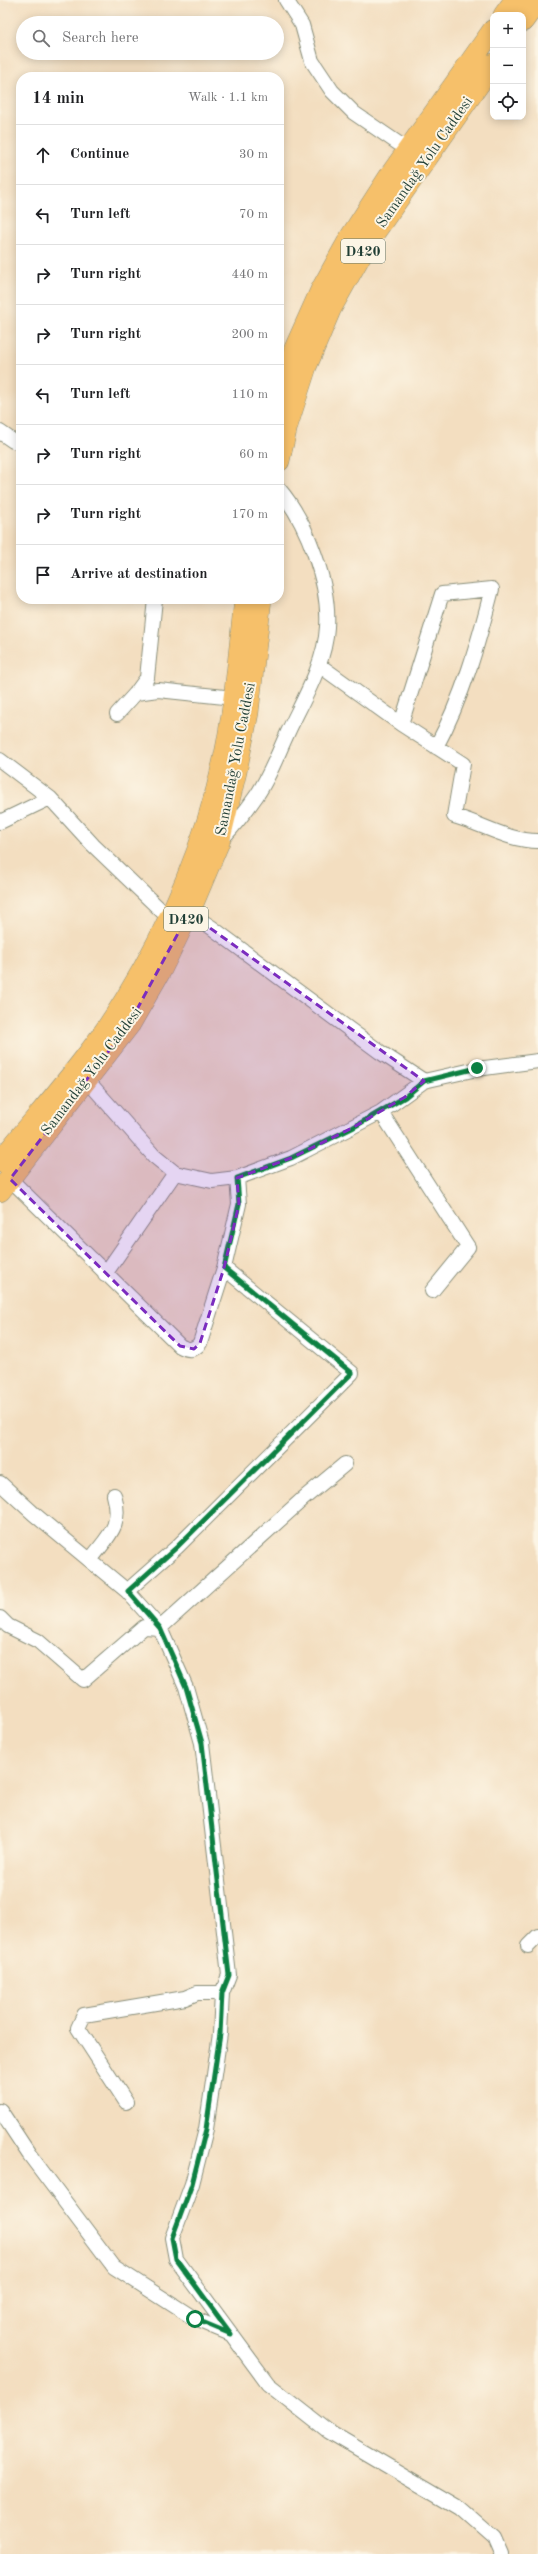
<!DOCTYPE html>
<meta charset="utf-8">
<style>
:root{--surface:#fff;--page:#f6f6f6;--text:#202124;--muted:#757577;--line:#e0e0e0}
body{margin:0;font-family:"Old Standard TT",serif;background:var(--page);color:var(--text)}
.controls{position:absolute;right:12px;top:12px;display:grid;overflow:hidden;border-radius:8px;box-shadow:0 2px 10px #0003}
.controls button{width:36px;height:36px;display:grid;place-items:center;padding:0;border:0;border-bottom:1px solid var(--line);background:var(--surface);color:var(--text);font:20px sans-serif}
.stop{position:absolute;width:12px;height:12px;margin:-9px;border:3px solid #0b8043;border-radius:50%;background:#fff}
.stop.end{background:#0b8043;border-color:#fff;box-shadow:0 1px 4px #0008}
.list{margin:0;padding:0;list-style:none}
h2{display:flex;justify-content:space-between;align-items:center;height:52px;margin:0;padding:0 16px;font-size:17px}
h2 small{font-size:13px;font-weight:400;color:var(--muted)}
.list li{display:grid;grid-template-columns:26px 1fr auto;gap:12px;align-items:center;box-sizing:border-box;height:60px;padding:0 16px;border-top:1px solid var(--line)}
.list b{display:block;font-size:15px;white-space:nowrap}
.list em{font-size:13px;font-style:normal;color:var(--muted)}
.icon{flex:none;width:22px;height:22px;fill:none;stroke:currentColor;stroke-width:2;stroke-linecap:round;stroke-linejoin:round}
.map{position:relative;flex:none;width:538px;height:2554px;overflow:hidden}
.search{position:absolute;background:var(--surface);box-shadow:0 2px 10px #0003;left:16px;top:16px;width:268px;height:44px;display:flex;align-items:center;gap:10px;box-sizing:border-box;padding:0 14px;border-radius:22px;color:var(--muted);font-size:15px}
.panel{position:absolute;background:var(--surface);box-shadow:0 2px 10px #0003;left:16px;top:72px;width:268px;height:532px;border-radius:16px}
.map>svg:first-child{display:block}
</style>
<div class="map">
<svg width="538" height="2554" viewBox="0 0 538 2554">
<rect width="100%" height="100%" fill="#fcf5e5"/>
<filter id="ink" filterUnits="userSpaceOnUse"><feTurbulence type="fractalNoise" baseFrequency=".025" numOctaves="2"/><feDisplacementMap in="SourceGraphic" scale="8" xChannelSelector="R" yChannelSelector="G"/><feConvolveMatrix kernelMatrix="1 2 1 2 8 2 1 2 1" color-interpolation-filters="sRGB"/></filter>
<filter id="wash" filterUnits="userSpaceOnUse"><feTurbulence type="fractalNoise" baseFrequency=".012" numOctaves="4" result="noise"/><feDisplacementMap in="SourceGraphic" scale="16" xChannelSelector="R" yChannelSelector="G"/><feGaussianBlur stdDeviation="0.9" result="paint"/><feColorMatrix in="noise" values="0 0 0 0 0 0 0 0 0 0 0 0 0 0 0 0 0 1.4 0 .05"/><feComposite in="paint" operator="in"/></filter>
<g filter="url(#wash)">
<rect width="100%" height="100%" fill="#f3dec0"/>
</g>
<g filter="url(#ink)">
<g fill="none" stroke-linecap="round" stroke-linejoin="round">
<g stroke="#898e7a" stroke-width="16">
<path id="minor" d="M286,0L302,25L312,61L332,91L354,113L408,150
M0,432L13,441L21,443
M319,665L401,724L463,764L454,816C483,824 508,841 538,841
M136,693L147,678L155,599
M117,714L136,693L158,690L234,698
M401,724L442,594L492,589C478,644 463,697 436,747
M0,760L50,798L93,845L169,918
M0,822L50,798
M221,840C234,826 246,811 257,795C270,776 278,753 288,732C303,700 325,664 327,627C330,584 307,522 279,489
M189,913L211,927L380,1052L424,1081
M87,1080L154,1156L175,1173L212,1181L237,1178L291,1158L381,1112L424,1081L477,1069L538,1061
M381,1112L468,1247L432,1291
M10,1179L180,1346C187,1350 194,1351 200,1343L224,1268
M105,1274L175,1173
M0,1483L34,1514L127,1591L160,1628L186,1687L202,1743L229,1975L222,1993L220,2034L206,2129L192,2184L172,2238L176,2259L268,2384L328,2431L461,2509L494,2538L501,2554
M91,1559C108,1536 123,1526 114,1495
M127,1591L177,1547L352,1373L224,1268L239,1204L237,1178
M0,1618L8,1626L38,1641L83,1680L144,1627L160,1628L304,1498L345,1464
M528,1946L538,1936
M126,2102L78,2028L84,2015L185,1998L197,1993H222
M0,2110L29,2154L114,2267L195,2319L231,2334"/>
</g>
<g stroke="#898e7a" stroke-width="22">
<path id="highway" d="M504,15L515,0
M523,21L538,0
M279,399L295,348L321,290L351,236L393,171L493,30
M279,461L287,426L306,367L331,308L368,242L493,64
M0,1162C42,1109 90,1058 125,1000C172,923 208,838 226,749C236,700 239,649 245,599
M0,1191L130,1024L161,970L189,913L219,842L236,772L248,713L261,599"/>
</g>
<use href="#minor" stroke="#fff" stroke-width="14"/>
<use href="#highway" stroke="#f6c06b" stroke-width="21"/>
</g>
</g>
<g fill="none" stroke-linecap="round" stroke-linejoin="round" filter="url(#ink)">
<path stroke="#0b8043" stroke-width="5" d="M195,2319L231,2334L176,2259L172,2238L192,2184L206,2129L220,2034L222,1993L229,1975L202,1743L186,1687L160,1628L128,1591L177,1547L352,1373L224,1268L239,1204L237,1178L291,1158L352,1128L405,1097L424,1081L477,1068"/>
</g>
<path fill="#7b2cbf" fill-opacity="0.2" stroke="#7b2cbf" stroke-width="3" stroke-dasharray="8 5" stroke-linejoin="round" d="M189,913L424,1081L405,1097L352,1128L291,1158L237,1178L239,1204L224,1268L200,1343L194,1349L180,1346L10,1179L128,1026Z"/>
<g text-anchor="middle" stroke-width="4" stroke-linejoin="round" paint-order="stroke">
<g fill="#fcf5e5" stroke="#617469" stroke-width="1">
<rect x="341" y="239" width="44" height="24" rx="3"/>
<rect x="164" y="907" width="44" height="24" rx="3"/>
</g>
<g font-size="14" font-weight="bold" fill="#1f3d34">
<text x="363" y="256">D420</text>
<text x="186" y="924">D420</text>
</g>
<g font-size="15" fill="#1f3d34" stroke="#fcf5e5">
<text transform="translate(424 162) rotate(-55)" y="5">Samandağ Yolu Caddesi</text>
<text transform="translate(235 759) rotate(-79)" y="5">Samandağ Yolu Caddesi</text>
<text transform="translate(91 1071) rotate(-53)" y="5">Samandağ Yolu Caddesi</text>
</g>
</g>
</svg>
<div class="controls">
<button>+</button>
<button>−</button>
<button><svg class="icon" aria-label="locate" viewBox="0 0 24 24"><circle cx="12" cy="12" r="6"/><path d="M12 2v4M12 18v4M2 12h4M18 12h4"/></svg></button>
</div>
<div class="stop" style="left:195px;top:2319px"></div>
<div class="stop end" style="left:477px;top:1068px"></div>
<div class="search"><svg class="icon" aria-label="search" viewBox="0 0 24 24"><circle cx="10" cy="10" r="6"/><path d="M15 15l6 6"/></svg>Search here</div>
<section class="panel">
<h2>14 min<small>Walk · 1.1 km</small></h2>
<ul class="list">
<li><svg class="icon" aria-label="ahead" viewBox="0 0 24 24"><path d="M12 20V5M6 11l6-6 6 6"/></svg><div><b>Continue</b></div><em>30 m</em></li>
<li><svg class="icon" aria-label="left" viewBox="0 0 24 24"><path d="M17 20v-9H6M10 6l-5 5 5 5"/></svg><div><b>Turn left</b></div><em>70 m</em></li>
<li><svg class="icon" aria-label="right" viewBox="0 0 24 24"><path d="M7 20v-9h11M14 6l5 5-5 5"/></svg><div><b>Turn right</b></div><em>440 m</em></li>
<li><svg class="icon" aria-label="right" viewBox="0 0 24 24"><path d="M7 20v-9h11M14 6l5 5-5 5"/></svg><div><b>Turn right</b></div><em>200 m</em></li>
<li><svg class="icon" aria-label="left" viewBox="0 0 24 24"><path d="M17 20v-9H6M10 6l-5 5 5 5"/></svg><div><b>Turn left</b></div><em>110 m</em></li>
<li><svg class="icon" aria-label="right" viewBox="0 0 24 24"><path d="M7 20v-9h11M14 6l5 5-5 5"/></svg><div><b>Turn right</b></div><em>60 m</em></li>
<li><svg class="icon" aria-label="right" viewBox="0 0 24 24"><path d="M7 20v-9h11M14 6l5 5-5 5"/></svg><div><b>Turn right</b></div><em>170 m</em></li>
<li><svg class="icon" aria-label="arrive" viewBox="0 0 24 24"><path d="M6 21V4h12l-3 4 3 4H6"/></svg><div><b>Arrive at destination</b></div></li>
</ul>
</section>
</div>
